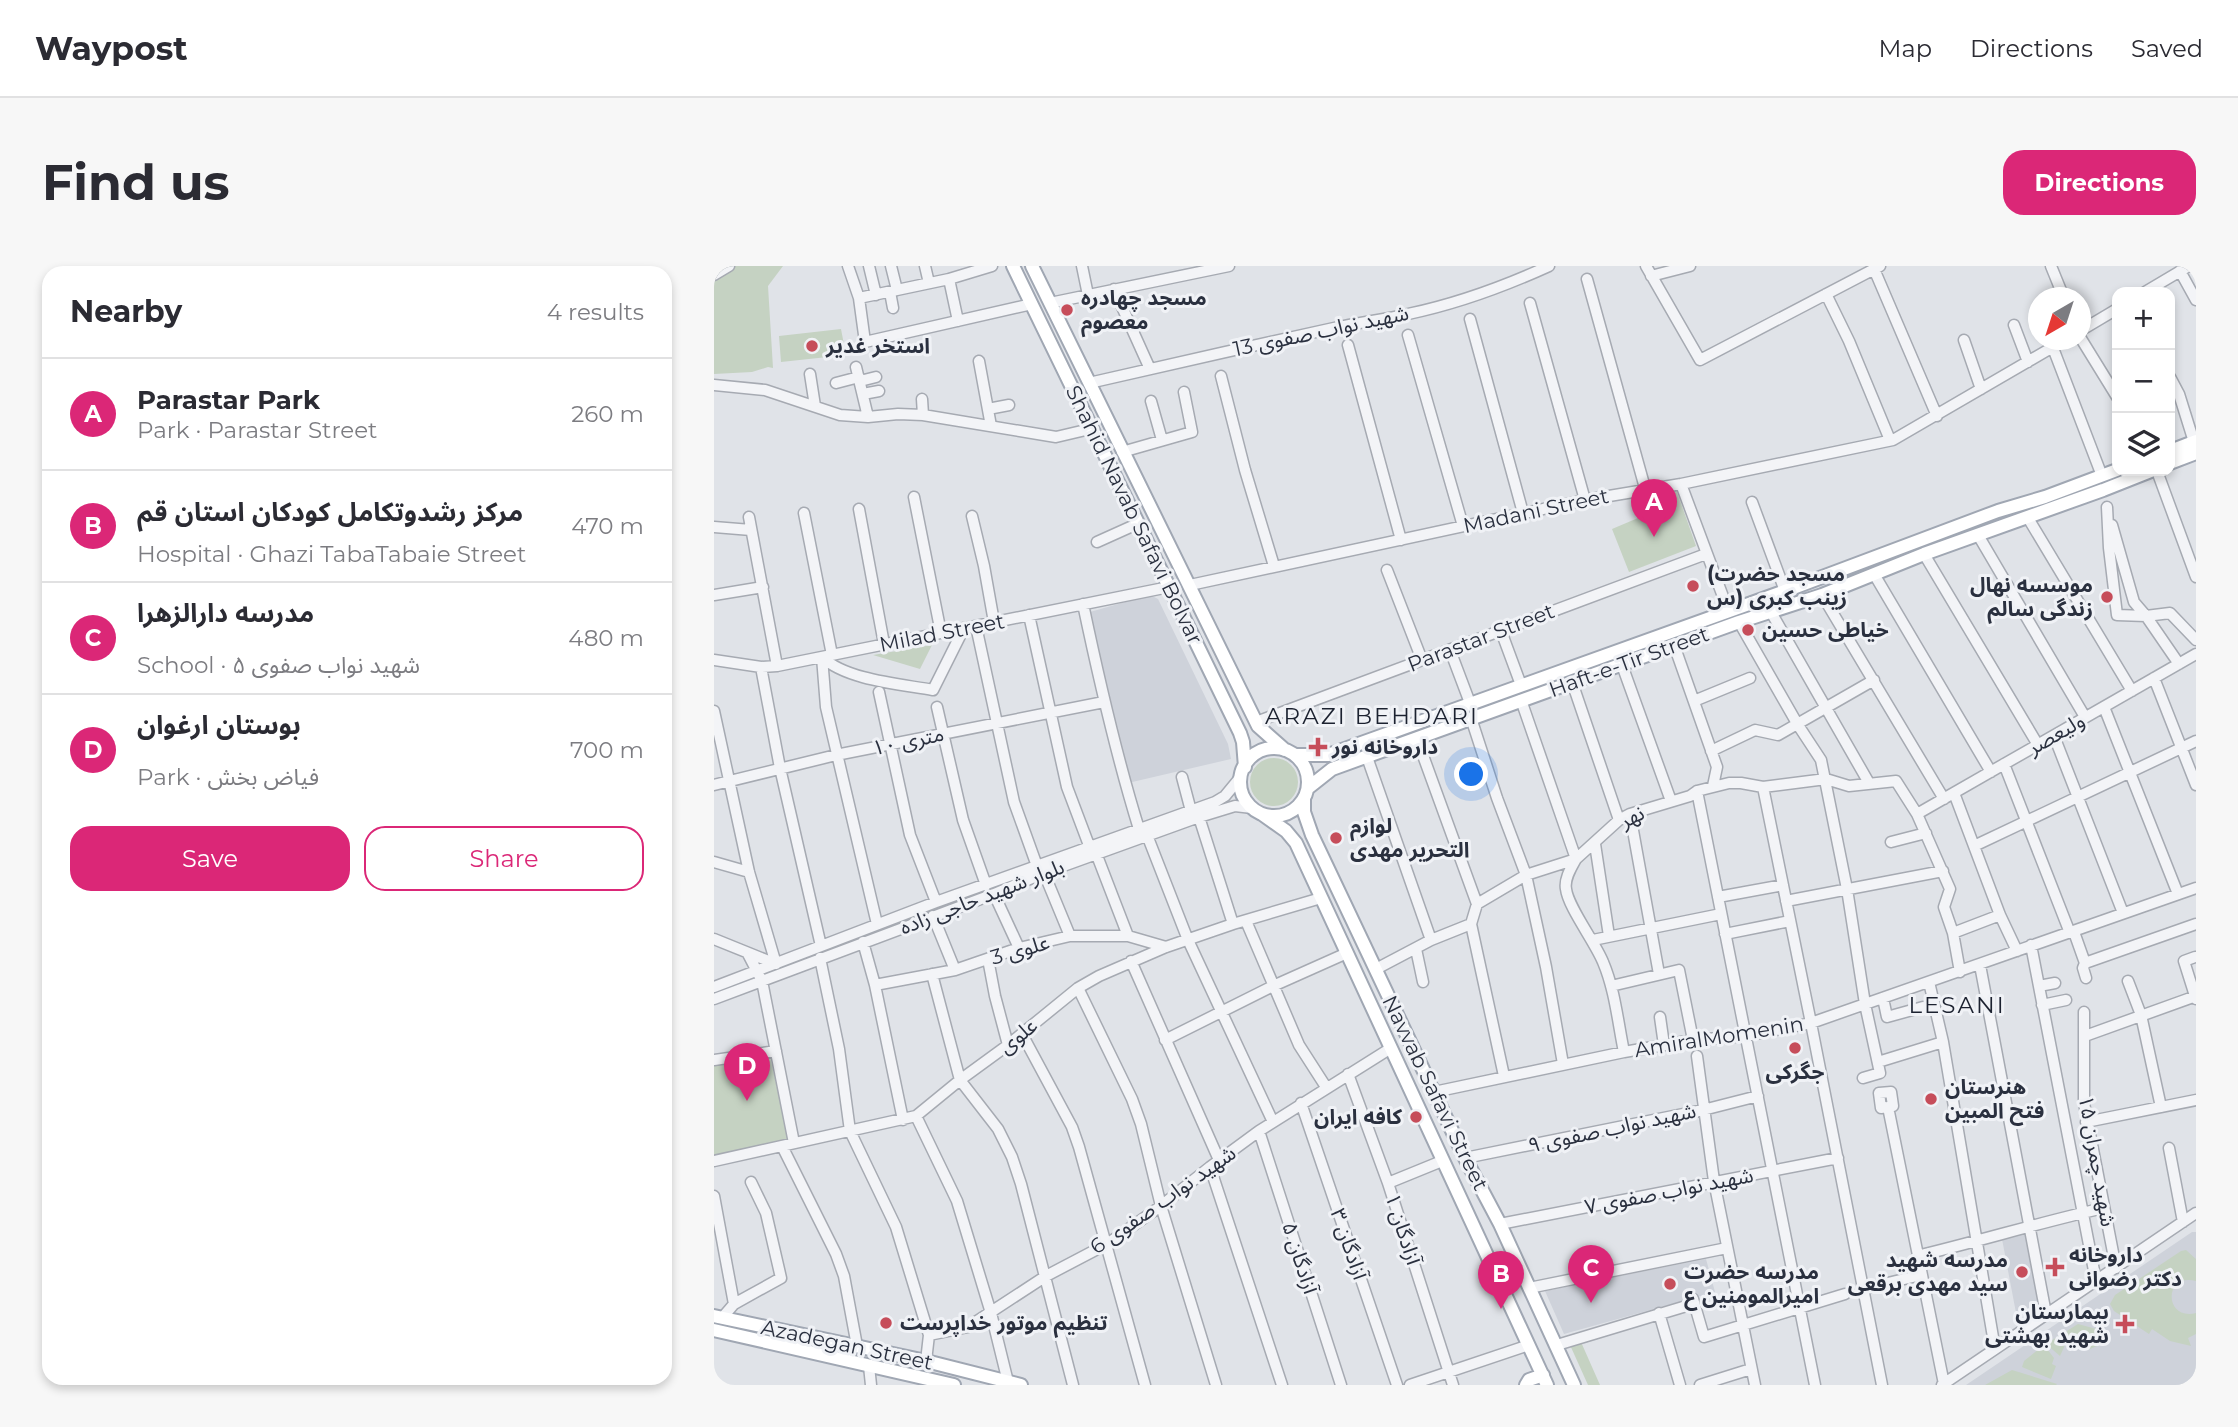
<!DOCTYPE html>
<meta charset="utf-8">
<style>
:root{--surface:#fff;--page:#f7f7f7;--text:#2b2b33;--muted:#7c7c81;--line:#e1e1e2;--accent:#db2777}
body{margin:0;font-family:Montserrat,"Noto Sans Arabic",sans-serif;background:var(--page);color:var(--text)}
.controls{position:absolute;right:21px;top:21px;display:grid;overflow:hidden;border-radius:14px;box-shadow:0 4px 10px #0003}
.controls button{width:63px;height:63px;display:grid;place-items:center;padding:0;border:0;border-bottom:2px solid var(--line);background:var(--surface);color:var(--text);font:35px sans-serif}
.compass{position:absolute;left:1314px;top:21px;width:63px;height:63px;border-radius:50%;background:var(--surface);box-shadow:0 4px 10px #0003;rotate:219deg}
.you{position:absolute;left:758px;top:509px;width:24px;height:24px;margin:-18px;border:5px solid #fff;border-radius:50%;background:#1a73e8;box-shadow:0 0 0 10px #1a73e833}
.badge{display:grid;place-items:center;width:46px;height:46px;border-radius:50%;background:var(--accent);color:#fff;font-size:23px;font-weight:700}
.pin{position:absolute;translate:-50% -58px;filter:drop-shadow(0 2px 4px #0008)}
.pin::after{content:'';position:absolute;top:37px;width:24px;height:21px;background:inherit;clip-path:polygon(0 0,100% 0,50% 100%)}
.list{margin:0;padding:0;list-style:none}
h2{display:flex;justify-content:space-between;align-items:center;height:91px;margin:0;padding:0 28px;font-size:30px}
h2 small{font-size:23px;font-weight:400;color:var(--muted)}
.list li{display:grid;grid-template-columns:46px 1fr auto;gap:21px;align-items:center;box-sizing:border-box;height:112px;padding:0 28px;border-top:2px solid var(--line)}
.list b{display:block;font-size:26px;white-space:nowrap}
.list p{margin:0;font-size:23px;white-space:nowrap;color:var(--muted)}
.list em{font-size:23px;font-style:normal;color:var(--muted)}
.actions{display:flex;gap:14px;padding:21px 28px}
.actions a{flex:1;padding:16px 0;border:2px solid var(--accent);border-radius:21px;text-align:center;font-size:24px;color:var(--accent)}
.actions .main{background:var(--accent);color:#fff}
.icon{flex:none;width:38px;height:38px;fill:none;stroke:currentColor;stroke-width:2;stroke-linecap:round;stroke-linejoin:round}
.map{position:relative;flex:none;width:1482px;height:1119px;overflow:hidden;border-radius:21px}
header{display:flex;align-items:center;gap:42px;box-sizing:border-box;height:98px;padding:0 35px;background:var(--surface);border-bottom:2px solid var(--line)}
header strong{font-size:33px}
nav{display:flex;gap:38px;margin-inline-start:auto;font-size:24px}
.intro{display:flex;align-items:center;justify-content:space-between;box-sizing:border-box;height:168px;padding:0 42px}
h1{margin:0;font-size:49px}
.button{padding:18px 32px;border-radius:21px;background:var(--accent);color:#fff;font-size:24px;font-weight:700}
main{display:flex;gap:42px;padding:0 42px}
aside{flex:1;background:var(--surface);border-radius:21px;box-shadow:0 4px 10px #0003}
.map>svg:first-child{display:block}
</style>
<header>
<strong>Waypost</strong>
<nav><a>Map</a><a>Directions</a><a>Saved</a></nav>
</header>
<div class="intro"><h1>Find us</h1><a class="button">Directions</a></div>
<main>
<aside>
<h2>Nearby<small>4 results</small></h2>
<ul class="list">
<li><span class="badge">A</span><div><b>Parastar Park</b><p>Park · Parastar Street</p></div><em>260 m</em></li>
<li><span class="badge">B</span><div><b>مرکز رشدوتکامل کودکان استان قم</b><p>Hospital · Ghazi TabaTabaie Street</p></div><em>470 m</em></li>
<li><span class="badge">C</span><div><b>مدرسه دارالزهرا</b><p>School · شهید نواب صفوی ۵</p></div><em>480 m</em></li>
<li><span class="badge">D</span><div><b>بوستان ارغوان</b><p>Park · فیاض بخش</p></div><em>700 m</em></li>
</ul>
<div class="actions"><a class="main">Save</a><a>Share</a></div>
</aside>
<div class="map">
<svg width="1482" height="1119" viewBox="0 0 1482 1119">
<rect width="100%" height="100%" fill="#e0e3e8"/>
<path fill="#ced2da" d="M436,329L444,333L514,478L517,493L414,517L376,346Z
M1311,966L1313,968L1326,1037L1303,1052L1288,973Z
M1478,966H1482V1119H1252Z
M992,993L1001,1026L850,1068L831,1025Z"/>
<path fill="#c5d2c2" d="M0,0H69L54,20L59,102L54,101L38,106L0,108Z
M127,63L132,89L67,96L65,70Z
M962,223L982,280L915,306L898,263L924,252L917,233Z
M218,379L206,403L159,389Z
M536 516a24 24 0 1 1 48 0a24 24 0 1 1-48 0Z
M54,781L75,876L0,889V795Z
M1472,984L1482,993V1015C1449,1007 1450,1055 1482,1047V1068L1474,1072L1477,1080L1456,1075L1438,1063L1435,1068L1400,1045L1396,1038L1401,1029L1467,985Z
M1364,1058L1386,1064L1387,1070L1383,1080L1376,1083L1352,1077L1346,1090L1332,1078Z
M867,1076L886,1119H874L856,1079Z
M1330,1079L1340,1092L1338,1098L1342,1100L1337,1113L1308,1101L1310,1095Z
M1298,1104L1343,1118L1342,1119H1271Z"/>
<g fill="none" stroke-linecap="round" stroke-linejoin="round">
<g stroke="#a6aab2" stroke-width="13">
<path id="minor" d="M134,0L145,32L151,76L318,38
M155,0L162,29
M177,0L183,24
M211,0L215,17
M368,0L374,29
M932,0L986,94L1166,0
M1337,0L1350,32
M1160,3L1223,150
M1466,5L1482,34
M0,9L15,0
M937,10L976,0
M235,13L244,55
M873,13L931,222
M400,23L436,103
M176,26L179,42
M1431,26L1475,0
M1112,28L1135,75L1176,174
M145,32L235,13L278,0
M336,37L515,0
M816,37L871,234
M756,53L809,247
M1300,59L1314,96
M1366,65L1403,43
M694,69L749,260
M1366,71L1403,131
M1250,74L1267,123
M634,79L687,274
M1339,82L1388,210
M265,95L277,160
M142,101L154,151
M96,108L101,140
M507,110L531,204L560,300
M1456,111L1465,128L1480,176
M146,115L162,111
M122,117L145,111
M375,117C457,98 538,80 620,62C645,56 670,54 694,48C742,38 791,20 835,0
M0,119L51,124L126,149L154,151L184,148L209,149L342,171L376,163
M149,128L165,125
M208,133L209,149
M437,135L448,174
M274,143L295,139
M408,186L478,166L470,126
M1443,205L1482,311
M967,218L1014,344
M200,231L227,367
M1038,236L1071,325
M1393,241L1395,282L1403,349L1432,350L1456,347L1482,374
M145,243L170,378
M90,247L118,389
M258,250L270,300L280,356
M35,251L63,400
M1314,252L1418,425
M1398,259L1420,336L1432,350L1465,398
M0,261L37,264
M1264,269L1371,451
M383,276L423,258
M1210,288L1324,479
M673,304L708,394
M1160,308L1277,506
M476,319L871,234L967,218L1179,174L1351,74
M0,329L49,321
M1108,329L1230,533
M369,338C385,414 402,489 425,563
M1057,346L1155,517
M315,349L353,521L376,582
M1025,356L1084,459L1107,494L1133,623L1151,738L1166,807L1149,812
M262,360L300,536L323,600
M787,365L807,419
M960,379L1003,501L999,520
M736,384L756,437
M108,391L112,441L163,658
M108,391C132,414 186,418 219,424L250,362
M0,394L47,401L63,400L455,321
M908,399L957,535
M47,401L66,502L107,680
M1440,412L1482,519
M858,416L905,554
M165,426L196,569L222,636
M807,434L862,593C857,602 850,613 852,623C854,641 881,676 889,696C901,724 904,757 910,786
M980,435L1036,412
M223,441L249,554L272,619
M1390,441L1464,628
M0,445L35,606L62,698
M757,452L783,532L812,609L832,701L849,798
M542,456L992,288
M1340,470L1409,647
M703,473L763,638
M997,485L1041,464L1064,469L1160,414
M653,491L717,674
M1290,498L1356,667
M468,511L477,545
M0,519L122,489L390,436
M1049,521L1097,757L1168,1119
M983,525L1101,1119
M1240,527L1286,649L1303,685
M916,548L945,708
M1203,548L1482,388
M485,551L519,658
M433,569L474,674L559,856
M1177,576L1212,567
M881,578L895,670
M1260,580L1482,475
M382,587L414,670
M0,596L35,606
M330,607L356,670
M280,628L305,682
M1004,631L1069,619
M1072,635L1229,605
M219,650L241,704
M532,655L585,779L612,821
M1360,666L1371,697L1369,702L1372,712
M1239,667L1286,649
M1011,668L1076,655
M0,673L62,698
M879,674L1007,648
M149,676L161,719L189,854
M1317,679L1382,1015
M702,683L709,716
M34,688L48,715L80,877
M1481,691L1470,695L1482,733
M106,692L125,783L136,865L182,961L215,1069L212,1095
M274,693L281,730L294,779
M417,695L505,894
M1371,697L1482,658
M1266,699L1332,1048
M662,703L717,674L757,658
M218,708L246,814L284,863L298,891L307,918L359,1119
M1414,715L1427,749L1447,841
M1215,716L1229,776L1281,1083
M161,719L241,704L305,682L356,670H414L452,681
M897,720L965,704L979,774
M1325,720L1341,717
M0,721L222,636L501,536L511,530L525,513
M364,722L418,833L427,858L447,940L502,1119
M1169,732L1173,751L1209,741
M0,733L280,628L330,607L485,551L521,540L538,542
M1328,739L1352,734
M1370,746V837L1402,1002
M946,751L950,779
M308,768L358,861L365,881L431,1119
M1371,770L1482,730
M451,774L559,720L633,687
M983,790L1000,915L1041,1119
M0,794L62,785
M1164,796L1229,776
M634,808L674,917L739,1119
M790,810L757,658L763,638L812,609L862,593L905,554L916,548L976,530L983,525L1015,517H1027L1049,521L1112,513L1135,520L1182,515L1203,548L1236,623L1230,641L1239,667L1246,706
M720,826L910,786L979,774L1032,770L1097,757L1482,622
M587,837L683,1119
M1174,841L1167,842L1165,827L1177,826L1179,840L1174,841L1230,1118
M202,850L243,935L277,1047L294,1116
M1372,856L1482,834
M545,865L627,1119
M68,880L122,988L130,1010L143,1080
M1455,882L1469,956
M751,892L989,844L1044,830
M0,895L202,850L246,814L294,779L364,722L385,710L452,681L519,658L607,632
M496,901L568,1119
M674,917L728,895
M0,930L20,1038
M786,958L1124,892
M1203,990C1266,975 1327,956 1390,942
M815,1022L1013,982
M1149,1023L1207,1009
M979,1033L990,1071L1131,1028
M945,1047L966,1119
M8,1052L20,1038L67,1012L52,947L37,916
M215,1069L254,1061L332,1010L393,978L447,940L496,901L545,865L677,782
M843,1079L979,1038
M155,1100L157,1119
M696,1119L815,1079
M986,1119L1037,1103
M1228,1119L1482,947"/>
</g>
<g stroke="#a0a7b3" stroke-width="16">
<path id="major" d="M299,0L526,467L529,476L531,501
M318,0L544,460L571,484
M1456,185L1482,175
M1456,197L1482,187
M526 516a34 34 0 1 1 68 0a34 34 0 1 1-68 0Z
M581,489H614L1071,325L1284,245L1331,231L1403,204
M594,522L618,503L1025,356L1108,329L1210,288L1389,224L1437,205
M590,532V546L598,569L751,892L786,958L860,1119
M548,548L572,565L582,577L833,1119
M0,1050L212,1095L307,1119
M0,1064L240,1119
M812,1119L815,1114L829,1109"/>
</g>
<use href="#minor" stroke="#f3f4f7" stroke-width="10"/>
<use href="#major" stroke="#fff" stroke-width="12"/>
</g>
<g fill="#c64d5a" stroke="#f0f2f6" stroke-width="2.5">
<circle cx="353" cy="44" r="7"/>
<circle cx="98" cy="80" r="7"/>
<circle cx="979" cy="320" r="7"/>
<circle cx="1393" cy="331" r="7"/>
<circle cx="1034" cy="364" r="7"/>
<path d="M600.5 470.5h7v7h7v7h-7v7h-7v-7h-7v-7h7z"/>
<circle cx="622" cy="572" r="7"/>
<circle cx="1081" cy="782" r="7"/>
<circle cx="1217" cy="833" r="7"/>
<circle cx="702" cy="851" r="7"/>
<path d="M1337.5 990.5h7v7h7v7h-7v7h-7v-7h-7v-7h7z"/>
<circle cx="1308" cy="1006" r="7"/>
<circle cx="956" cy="1018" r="7"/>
<circle cx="172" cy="1057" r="7"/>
<path d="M1407.5 1047.5h7v7h7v7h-7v7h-7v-7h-7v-7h7z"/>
</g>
<g text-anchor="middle" stroke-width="6" stroke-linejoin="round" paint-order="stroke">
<g font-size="21" font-weight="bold" fill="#2a303f" stroke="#f0f2f6" text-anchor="start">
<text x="367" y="39">مسجد چهادره<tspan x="367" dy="24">معصوم</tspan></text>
<text x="112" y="87">استخر غدیر</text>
<text x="993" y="315">(مسجد حضرت<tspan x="993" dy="24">زینب کبری (س</tspan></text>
<text x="1379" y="326" text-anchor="end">موسسه نهال<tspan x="1379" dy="24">زندگی سالم</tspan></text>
<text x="1048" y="371">خیاطی حسین</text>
<text x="618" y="488">داروخانه نور</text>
<text x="636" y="567">لوازم<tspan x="636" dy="24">التحریر مهدی</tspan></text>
<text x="1081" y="813" text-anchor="middle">جگرکی</text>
<text x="1231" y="828">هنرستان<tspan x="1231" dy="24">فتح المبین</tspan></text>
<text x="688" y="858" text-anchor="end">کافه ایران</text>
<text x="1355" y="996">داروخانه<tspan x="1355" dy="24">دکتر رضوانی</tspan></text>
<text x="1294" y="1001" text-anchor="end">مدرسه شهید<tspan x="1294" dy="24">سید مهدی برقعی</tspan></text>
<text x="970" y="1013">مدرسه حضرت<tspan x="970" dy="24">امیرالمومنین ع</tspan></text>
<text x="1395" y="1053" text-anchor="end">بیمارستان<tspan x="1395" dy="24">شهید بهشتی</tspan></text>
<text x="186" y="1064">تنظیم موتور خداپرست</text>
</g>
<g font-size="21" fill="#2a303f" stroke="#f0f2f6">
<text transform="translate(607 65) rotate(-12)" y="7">شهید نواب صفوی 13</text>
<text transform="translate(822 245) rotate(-12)" y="7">Madani Street</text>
<text transform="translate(420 249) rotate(64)" y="7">Shahid Navab Safavi Bolvar</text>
<text transform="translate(228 367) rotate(-11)" y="7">Milad Street</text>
<text transform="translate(767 372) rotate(-21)" y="7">Parastar Street</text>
<text transform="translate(915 396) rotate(-20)" y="7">Haft-e-Tir Street</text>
<text transform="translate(1342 468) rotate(-30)" y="7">ولیعصر</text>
<text transform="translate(194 475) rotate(-12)" y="7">۱۰ متری</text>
<text transform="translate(918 551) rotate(-27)" y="7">نهر</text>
<text transform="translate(268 631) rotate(-21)" y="7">بلوار شهید حاجی زاده</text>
<text transform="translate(306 684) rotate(-16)" y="7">علوی 3</text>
<text transform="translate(304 770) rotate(-39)" y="7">علوی</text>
<text transform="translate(1005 771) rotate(-9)" y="7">AmiralMomenin</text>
<text transform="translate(721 827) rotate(64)" y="7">Navvab Safavi Street</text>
<text transform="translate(898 862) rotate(-12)" y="7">شهید نواب صفوی ۹</text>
<text transform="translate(1383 895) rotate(80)" y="7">شهید چمران ۱۵</text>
<text transform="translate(955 925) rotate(-11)" y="7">شهید نواب صفوی ۷</text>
<text transform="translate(449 934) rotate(-35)" y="7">شهید نواب صفوی 6</text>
<text transform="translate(689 963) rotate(72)" y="7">آزادگان ۱</text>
<text transform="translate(635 978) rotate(71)" y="7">آزادگان ۳</text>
<text transform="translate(586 992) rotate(72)" y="7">آزادگان ۵</text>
<text transform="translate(133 1079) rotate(12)" y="7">Azadegan Street</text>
</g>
<g font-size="23" letter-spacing="2" fill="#1c2230" stroke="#f0f2f6">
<text x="658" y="458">ARAZI BEHDARI</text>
<text x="1243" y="747">LESANI</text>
</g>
</g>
</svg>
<div class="controls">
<button>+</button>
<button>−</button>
<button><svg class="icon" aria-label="layers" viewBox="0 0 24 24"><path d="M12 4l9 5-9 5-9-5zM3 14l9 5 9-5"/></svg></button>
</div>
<svg class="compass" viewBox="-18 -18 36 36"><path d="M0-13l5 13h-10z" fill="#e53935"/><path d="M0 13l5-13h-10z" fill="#7c7c81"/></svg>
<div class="you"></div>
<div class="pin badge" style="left:940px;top:271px">A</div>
<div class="pin badge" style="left:787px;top:1043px">B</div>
<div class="pin badge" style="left:877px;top:1037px">C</div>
<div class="pin badge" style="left:33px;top:835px">D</div>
</div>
</main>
